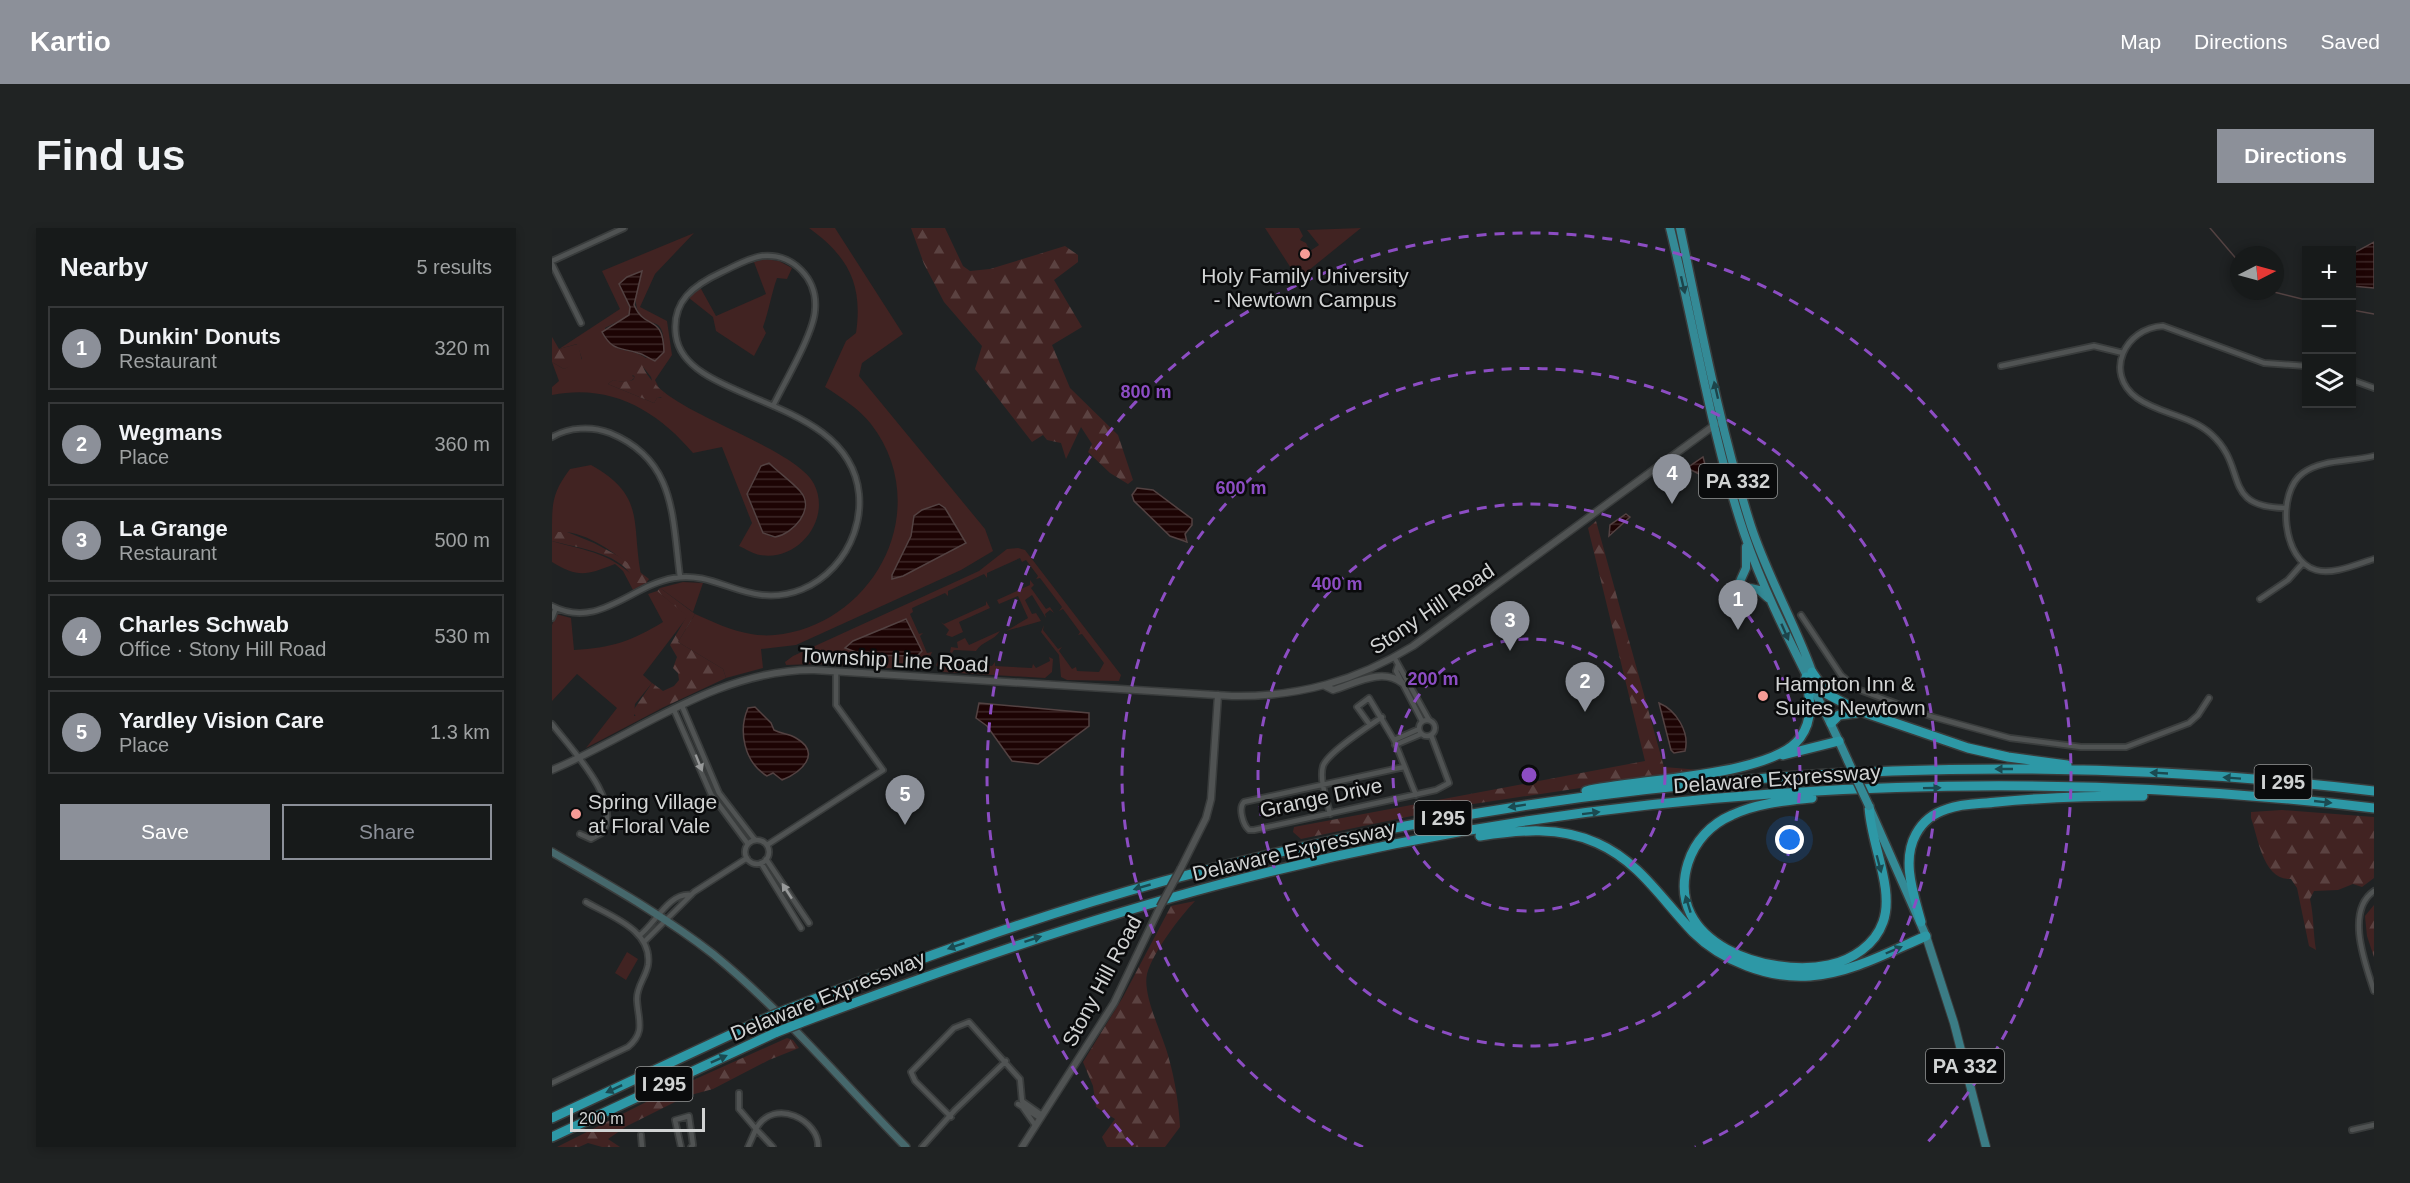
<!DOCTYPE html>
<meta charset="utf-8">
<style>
:root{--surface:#171a1a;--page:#202323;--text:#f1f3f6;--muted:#9ea1a2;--line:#363839;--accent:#8c9099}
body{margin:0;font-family:Arial,sans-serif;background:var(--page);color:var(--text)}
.controls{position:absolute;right:18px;top:18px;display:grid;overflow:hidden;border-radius:0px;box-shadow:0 3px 9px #0003}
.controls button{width:54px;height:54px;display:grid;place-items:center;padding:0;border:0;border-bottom:2px solid var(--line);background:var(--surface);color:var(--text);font:30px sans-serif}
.compass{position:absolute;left:1678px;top:18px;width:54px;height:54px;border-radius:50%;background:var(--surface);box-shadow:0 3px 9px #0003;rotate:84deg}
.scale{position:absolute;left:18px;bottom:15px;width:135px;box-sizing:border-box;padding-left:6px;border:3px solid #d1d3d3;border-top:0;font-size:16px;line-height:21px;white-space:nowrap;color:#d1d3d3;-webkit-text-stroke:4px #0a0b0c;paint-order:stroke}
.you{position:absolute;left:1238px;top:612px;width:21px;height:21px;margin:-15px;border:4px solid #fff;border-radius:50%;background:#1a73e8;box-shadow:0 0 0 9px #1a73e833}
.badge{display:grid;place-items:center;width:39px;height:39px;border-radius:50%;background:var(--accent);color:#fff;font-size:20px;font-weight:700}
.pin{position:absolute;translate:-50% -50px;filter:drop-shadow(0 2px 3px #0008)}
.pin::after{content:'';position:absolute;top:32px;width:21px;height:18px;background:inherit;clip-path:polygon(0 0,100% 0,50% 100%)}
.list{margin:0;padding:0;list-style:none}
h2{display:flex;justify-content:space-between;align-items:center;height:78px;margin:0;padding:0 24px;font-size:26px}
h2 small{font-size:20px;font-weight:400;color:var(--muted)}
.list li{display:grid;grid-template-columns:39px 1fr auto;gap:18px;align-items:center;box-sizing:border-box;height:84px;margin:0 12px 12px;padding:0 12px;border:2px solid var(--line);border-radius:0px}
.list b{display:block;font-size:22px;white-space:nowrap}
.list p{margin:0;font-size:20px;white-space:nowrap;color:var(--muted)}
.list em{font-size:20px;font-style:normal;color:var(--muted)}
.actions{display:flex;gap:12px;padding:18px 24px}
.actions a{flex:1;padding:14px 0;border:2px solid var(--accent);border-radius:0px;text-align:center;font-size:21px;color:var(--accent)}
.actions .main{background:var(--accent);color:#fff}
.icon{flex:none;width:33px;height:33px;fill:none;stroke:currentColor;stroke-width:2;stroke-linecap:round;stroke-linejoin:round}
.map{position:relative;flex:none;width:1822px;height:919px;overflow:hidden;border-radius:0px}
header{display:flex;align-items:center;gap:36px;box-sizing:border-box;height:84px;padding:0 30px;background:var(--accent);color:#fff}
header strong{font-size:28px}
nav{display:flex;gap:33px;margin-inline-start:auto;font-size:21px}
.intro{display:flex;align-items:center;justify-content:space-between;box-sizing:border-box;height:144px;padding:0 36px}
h1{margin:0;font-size:42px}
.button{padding:15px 27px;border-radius:0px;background:var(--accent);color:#fff;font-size:21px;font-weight:700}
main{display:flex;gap:36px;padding:0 36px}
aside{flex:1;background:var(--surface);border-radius:0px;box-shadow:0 3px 9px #0003}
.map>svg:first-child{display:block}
</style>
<header>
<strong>Kartio</strong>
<nav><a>Map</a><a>Directions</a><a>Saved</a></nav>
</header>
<div class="intro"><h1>Find us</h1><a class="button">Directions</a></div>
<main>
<aside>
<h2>Nearby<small>5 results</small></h2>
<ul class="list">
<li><span class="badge">1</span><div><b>Dunkin' Donuts</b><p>Restaurant</p></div><em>320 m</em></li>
<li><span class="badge">2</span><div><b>Wegmans</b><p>Place</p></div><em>360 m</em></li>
<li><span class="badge">3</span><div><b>La Grange</b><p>Restaurant</p></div><em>500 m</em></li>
<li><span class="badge">4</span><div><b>Charles Schwab</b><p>Office · Stony Hill Road</p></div><em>530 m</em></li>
<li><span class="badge">5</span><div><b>Yardley Vision Care</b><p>Place</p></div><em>1.3 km</em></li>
</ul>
<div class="actions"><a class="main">Save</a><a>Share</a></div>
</aside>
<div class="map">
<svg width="1822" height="919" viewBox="0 0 1822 919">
<defs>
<pattern id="forest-firs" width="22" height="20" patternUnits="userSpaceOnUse" patternTransform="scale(1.5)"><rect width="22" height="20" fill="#412322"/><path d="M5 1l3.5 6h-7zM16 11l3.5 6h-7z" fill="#5b4241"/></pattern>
<pattern id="water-rules" width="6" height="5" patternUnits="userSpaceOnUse" patternTransform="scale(1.5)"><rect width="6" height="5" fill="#1d0404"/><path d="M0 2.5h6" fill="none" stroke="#3d2828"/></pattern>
</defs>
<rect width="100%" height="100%" fill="#1f2223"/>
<path fill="#412322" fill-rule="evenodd" d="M257,0H283L351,106L310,135L307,148L433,301L441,323L409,342L244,417L209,421L211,440L174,450L171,441L126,414L143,386C161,394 180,403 199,406C225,411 256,402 278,389C345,349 369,261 319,196C307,181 289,169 273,159L294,113L304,105C311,57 297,29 257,0Z
M713,0H747L751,8L748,12L754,15L758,23L767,17L755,2L809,0L746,51Z
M142,5L103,46L88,79L115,93L120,127L103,152L107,160L101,157L99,149L91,139L80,148L83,149C78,156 68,154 61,152L56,156L102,175L105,170H109L112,164C146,192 246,224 262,256C280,291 246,334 208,327C201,326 194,321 187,318L200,295L170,219L141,225C105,182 58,155 0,167V159L7,153L0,134L12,141L30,131L25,116L7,121L68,81L50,43ZM67,56L86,58C82,74 82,86 99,94C103,96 104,95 107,98C112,103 112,115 112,122L94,130C75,117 60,130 53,100L74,89L79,83ZM216,235C232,250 267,268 246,293C238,303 232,308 219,309L209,301L195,267Z
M213,31L227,33L240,40L235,51L225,50C219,67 217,82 211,99L214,105L202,128L164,103L161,89L137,70L148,59L164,88L214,66L202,34Z
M39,237C94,268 79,293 89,347C70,330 41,307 14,304C9,304 5,305 0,304C0,275 0,265 18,241Z
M0,313C37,324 59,324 87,354H96L81,362L71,343L63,336C35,347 26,350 0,334Z
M466,320L473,322L569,447L567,453L515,452L509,449L507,427L489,404L492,397L491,402L506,421L510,419L507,423L520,441L524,439L525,443L547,444L552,435L530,406L526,407L528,404L511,381L507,383L510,379L488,350L484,351L486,348L474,332L470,334L468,330L435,345V350L432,346L396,363V368L393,365L360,380L361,384L358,386L367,406L371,405L368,408L375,425L380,424L372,442L263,436L234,437L233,434L241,428L427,343L455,321Z
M478,352L482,357L479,360L494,381L498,379L502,385L498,382L493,386L494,390L480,367L473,372L480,386L484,385L489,393L454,403L476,390L466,368L447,376L445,372L478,357Z
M131,354L151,355L141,384L108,360Z
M105,363L136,388L91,447L100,455L83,476L82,488L112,479L34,520L65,480L25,446L0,473V397L4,386L19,390L22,422C59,420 80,413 111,394L96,366Z
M434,373L438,380L407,394L411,404L400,409L394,407L397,402L389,394L392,396L434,377Z
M448,403C442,413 430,413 424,423L402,422L400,425L398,424L399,419L406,420L405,414L413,410L417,417Z
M497,429L501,431L500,444L493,450L391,444L384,437L388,430L389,434L412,436L413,432L414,436L440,438L443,434V438L480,440L481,436L484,440L498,433Z
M75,724L86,731L74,752L63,745Z"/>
<path fill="url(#forest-firs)" d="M359,0H393L411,38L418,43L438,41L513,18L526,27V34L502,52L530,99L500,117L518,160L566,207L581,252L576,256L558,245L536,224L540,216L529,199L514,231L509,215L495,212L491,207L480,214L423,141L430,118L392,74L372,36Z
M0,109L7,121L26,116L30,133L12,141L0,134Z
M86,134H89C93,146 102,156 112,164L111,169L105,170L102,175L56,156L61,152L71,154L81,152L83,149L76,142Z
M1044,293L1112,539L1148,542L908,578L749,611L741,604L742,599L1093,533L1036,300Z
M0,304H15L42,315L68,329L97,351L94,355H82C75,325 25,320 0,313Z
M108,360L143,386L126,414L171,441L174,450L112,479L85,489L80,484L100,455L111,463L122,458L127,452L126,445L121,440L125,429L118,417L135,388L105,363Z
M1730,582L1822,589V650L1810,659L1801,656L1786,662L1762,663L1758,671C1762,689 1761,704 1764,722L1757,718L1745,660L1739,651C1711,653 1706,609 1699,590V584Z
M643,673C627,690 601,724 595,746C590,768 612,809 617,831C623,852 627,878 628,899L613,919H555L550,909L563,891L544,879L541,858L531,834L571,769L619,678Z
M1822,677V729L1815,708L1813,688Z
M235,810L241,812L247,820L217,832L161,861L135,868L75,898L56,911L68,919H50L36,915L27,919H5L108,867Z"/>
<path fill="url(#water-rules)" stroke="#534242" stroke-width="1.5" d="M1822,14V60L1800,58V26Z
M90,43L82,77C93,103 111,85 112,124L103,133C97,131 92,126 86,125C68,119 61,124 50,104L77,87L78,79L67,56L75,49Z
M1151,229L1157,251L1135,240Z
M217,235C227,245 238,252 248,263C264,281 241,306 223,309L211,305L195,266L209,238Z
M585,260L601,262L640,291V297L633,306L635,314L618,308L582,273L580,267Z
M387,276L393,280L414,315L351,348L340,351V347L359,308L362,288L370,282Z
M1074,286L1078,289L1057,308L1058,297Z
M354,391L370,423L365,428L312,427L293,420L301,413Z
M427,475L537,485V498L486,536L460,533L435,498L424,490Z
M1107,475C1124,482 1138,504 1133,523L1122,525L1119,522Z
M203,479L219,495L222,502C229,506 236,505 244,510C270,525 250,544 230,552L221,545L215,548C192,534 186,503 196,480Z"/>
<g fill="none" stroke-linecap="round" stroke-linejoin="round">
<path stroke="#534242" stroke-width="1.5" d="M1658,0L1687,34
M1718,63L1754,72
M1800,82L1822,86"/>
<g stroke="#393c3c" stroke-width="8">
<path id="minor" d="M0,33L72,0
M0,36L29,95
M1449,138L1542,118L1571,125
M1800,152L1822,160
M0,209C17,199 40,198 58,205C124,232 120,288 128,349
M1822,228C1799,234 1770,231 1751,245C1724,264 1730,333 1764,342C1781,347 1805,336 1822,331
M1733,280C1668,279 1697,240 1659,206C1638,187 1607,186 1585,170C1551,145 1573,100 1611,98L1712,135L1754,138
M1708,371L1736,352L1751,335
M0,378C47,402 79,357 122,350C155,344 179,364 210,367C267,373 312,320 307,266C297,166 134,177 124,108C119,73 142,57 170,44C183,38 196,30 210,28C241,25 266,51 263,82C262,105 232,155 221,178
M1249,387L1289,447L1305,461L1381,489L1458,510L1529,519H1574L1637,495L1646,487L1657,470
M0,390L4,380
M842,429L877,492
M846,437L844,443L870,493
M130,478L167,565L203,612
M122,482L159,566L196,616
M867 500a8 8 0 1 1 16 0a8 8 0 1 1-16 0Z
M0,496C18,520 72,574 50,605L39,611L28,606
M818,497L805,479L817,470L842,512L864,567
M842,512L867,501
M843,517L869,506
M852,539L692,574C686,580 691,597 697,602H702L884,562L897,555L879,507
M778,586C775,572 767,552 771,538C776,524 817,498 830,489
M193 624a12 12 0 1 1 24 0a12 12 0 1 1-24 0Z
M215,617L331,542L284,477V443
M214,631L257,695
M209,635L249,700
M1822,663C1793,683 1813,735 1822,763
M88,707C103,696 117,664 139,667
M92,714L142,664L195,630
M0,855L76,819C94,804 86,792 85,772C84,759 94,749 96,737C101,702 58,688 34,674
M187,865V881L204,901L196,919
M466,876L488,890
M469,877L483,897
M399,889L363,853L359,844L402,800L417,794L468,851L470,873L490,887
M1800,902L1822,897
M89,907L90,919
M129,919L123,892L137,888L141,917L139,919
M221,919L204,901C222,868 268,893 266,919
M370,919L403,882L454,833"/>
</g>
<g stroke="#393c3c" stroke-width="9">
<path id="tertiary" d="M773,458L781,462C802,456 830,439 850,455
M0,542C85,506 166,441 262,442L680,468C747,469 804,453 861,418L1164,196
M629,640L654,590L659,571L666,467
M470,919L562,775L608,679"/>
</g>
<g stroke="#393c3c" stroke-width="10">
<path id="secondary" d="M0,624C55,656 111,687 161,726C231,783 291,855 354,919"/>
</g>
<g stroke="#393c3c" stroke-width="10">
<path id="primary" d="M1374,708L1402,795L1434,919"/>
</g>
<g stroke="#393c3c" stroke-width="11">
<path id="trunk" d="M1118,0C1143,101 1159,206 1192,305C1219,385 1262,457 1296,533
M1128,0C1149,99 1168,201 1199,298C1216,350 1244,397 1262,449
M1181,369L1194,340V319
M1181,369L1198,360L1207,362L1216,370
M1318,581L1374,708"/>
</g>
<g stroke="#393c3c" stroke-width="12">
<path id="motorway" d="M1260,444L1275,466L1305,482L1416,520L1456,529L1515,537
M1279,495L1287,487L1304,485
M1231,527L1287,513
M1034,563C1082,551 1220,549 1248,510C1262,491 1258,470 1254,449
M1260,570C1233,573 1205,575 1180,587C1159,596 1143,613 1136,635C1111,715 1216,750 1277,737C1300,732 1323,717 1331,694C1343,661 1318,614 1317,578
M928,608C967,602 1008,598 1045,615C1088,634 1110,672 1141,704C1170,733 1217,751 1258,748C1299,745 1337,724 1374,708
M1369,694C1362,667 1349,633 1364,606C1371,593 1382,585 1395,581C1411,575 1429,576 1445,574C1494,569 1542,568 1591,568
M234,782C358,734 483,688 612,653C1005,548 1417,514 1822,563
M248,795C387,743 526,694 669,656C1040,558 1442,535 1822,580
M0,890L210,792
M0,909L225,804"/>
</g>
<use href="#minor" stroke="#505353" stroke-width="4.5"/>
<use href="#tertiary" stroke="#505353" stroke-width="6"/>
<use href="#secondary" stroke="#46686c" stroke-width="7"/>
<use href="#primary" stroke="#3b7c85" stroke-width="8"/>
<use href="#trunk" stroke="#348a96" stroke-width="8"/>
<use href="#motorway" stroke="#2d98a6" stroke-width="9"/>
<g stroke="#393c3c" stroke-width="9" stroke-linecap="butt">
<path id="tertiary-bridge" d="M608,679L629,640"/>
</g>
<g stroke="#393c3c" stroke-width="11" stroke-linecap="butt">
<path id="trunk-bridge" d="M1296,533L1317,578"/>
</g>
<g stroke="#393c3c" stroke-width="12" stroke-linecap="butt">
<path id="motorway-bridge" d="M210,792L234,782
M225,804L248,795"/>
</g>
<use href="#tertiary-bridge" stroke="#505353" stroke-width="6"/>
<use href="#trunk-bridge" stroke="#348a96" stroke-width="8"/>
<use href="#motorway-bridge" stroke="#2d98a6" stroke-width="9"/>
</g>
<defs><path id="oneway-solid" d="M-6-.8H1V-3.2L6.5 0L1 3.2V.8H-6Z" transform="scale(1.5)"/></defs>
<g fill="#1d444a">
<use href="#oneway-solid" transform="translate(1131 57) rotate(77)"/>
<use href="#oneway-solid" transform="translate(1164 162) rotate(-103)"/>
<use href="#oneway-solid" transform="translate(1233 404) rotate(66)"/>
</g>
<g fill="#979999">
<use href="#oneway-solid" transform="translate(147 535) rotate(68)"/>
<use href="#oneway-solid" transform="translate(235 663) rotate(-123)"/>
</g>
<g fill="#1a4a51">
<use href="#oneway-solid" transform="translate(1452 541) rotate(-180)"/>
<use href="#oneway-solid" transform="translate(1607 545) rotate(-177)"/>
<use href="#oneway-solid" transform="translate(1680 550) rotate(-176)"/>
<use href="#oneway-solid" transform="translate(1380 560) rotate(-1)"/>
<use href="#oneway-solid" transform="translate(1771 574) rotate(6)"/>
<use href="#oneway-solid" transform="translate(965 578) rotate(171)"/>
<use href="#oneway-solid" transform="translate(1039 585) rotate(-7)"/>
<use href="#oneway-solid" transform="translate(1327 636) rotate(75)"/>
<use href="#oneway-solid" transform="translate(590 659) rotate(164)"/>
<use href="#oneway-solid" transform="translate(1136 676) rotate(-107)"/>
<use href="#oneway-solid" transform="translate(481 711) rotate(-18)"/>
<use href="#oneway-solid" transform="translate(404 718) rotate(161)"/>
<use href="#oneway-solid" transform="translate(1342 722) rotate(-23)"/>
<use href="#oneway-solid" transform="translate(167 831) rotate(-24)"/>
<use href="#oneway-solid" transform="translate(62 861) rotate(155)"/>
</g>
<g fill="none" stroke="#8c4dc3" stroke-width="3" stroke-dasharray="10 8">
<circle cx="977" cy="547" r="136"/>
<circle cx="977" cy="547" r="271"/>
<path d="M811 919A407 407 0 1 1 1143 919"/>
<path d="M581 917A542 542 0 1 1 1373 917"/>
</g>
<g fill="#f59b96" stroke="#0a0b0c" stroke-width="2">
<circle cx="753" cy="26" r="6"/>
<circle cx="1211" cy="468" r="6"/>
<circle cx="24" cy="586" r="6"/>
</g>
<g text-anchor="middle" stroke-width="5" stroke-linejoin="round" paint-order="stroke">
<g fill="#0a0b0c" stroke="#959797" stroke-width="1.5">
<rect x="1147" y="236" width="78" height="34" rx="4.5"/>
<rect x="1702.5" y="537" width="57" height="34" rx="4.5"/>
<rect x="862.5" y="573" width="57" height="34" rx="4.5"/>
<rect x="1374" y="821" width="78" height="34" rx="4.5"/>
<rect x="83.5" y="839" width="57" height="34" rx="4.5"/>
</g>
<g font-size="20" font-weight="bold" fill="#d1d3d3">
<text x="1186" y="260">PA 332</text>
<text x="1731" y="561">I 295</text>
<text x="891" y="597">I 295</text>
<text x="1413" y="845">PA 332</text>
<text x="112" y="863">I 295</text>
</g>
<g font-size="21" fill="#d1d3d3" stroke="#0a0b0c" text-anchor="start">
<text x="753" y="55" text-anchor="middle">Holy Family University<tspan x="753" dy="24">- Newtown Campus</tspan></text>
<text x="1223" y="463">Hampton Inn &amp;<tspan x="1223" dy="24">Suites Newtown</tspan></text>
<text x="36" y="581">Spring Village<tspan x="36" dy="24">at Floral Vale</tspan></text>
</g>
<g font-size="21" fill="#d1d3d3" stroke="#0a0b0c">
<text transform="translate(880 381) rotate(-34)" y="7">Stony Hill Road</text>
<text transform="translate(342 432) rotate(3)" y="7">Township Line Road</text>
<text transform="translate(1225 551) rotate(-4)" y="7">Delaware Expressway</text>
<text transform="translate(769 570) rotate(-12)" y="7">Grange Drive</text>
<text transform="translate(742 623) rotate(-13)" y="7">Delaware Expressway</text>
<text transform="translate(550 753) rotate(-62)" y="7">Stony Hill Road</text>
<text transform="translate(276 768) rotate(-22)" y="7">Delaware Expressway</text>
</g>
</g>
<circle cx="977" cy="547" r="9" fill="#8c4dc3" stroke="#0a0b0c" stroke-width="3"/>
<g font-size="18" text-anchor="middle" font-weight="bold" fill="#8c4dc3" stroke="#0a0b0c" stroke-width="5" stroke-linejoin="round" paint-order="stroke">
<text x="594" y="170">800 m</text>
<text x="689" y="266">600 m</text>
<text x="785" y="362">400 m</text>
<text x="881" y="457">200 m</text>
</g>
</svg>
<div class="controls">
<button>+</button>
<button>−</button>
<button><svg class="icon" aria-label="layers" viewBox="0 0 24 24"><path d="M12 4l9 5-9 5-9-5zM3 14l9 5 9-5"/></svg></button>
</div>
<svg class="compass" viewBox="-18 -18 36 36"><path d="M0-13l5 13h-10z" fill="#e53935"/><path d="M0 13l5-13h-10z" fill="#9ea1a2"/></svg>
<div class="scale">200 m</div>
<div class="you"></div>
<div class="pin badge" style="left:1186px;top:402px">1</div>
<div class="pin badge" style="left:1033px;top:484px">2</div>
<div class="pin badge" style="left:958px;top:423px">3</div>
<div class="pin badge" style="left:1120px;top:276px">4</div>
<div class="pin badge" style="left:353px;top:597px">5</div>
</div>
</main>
